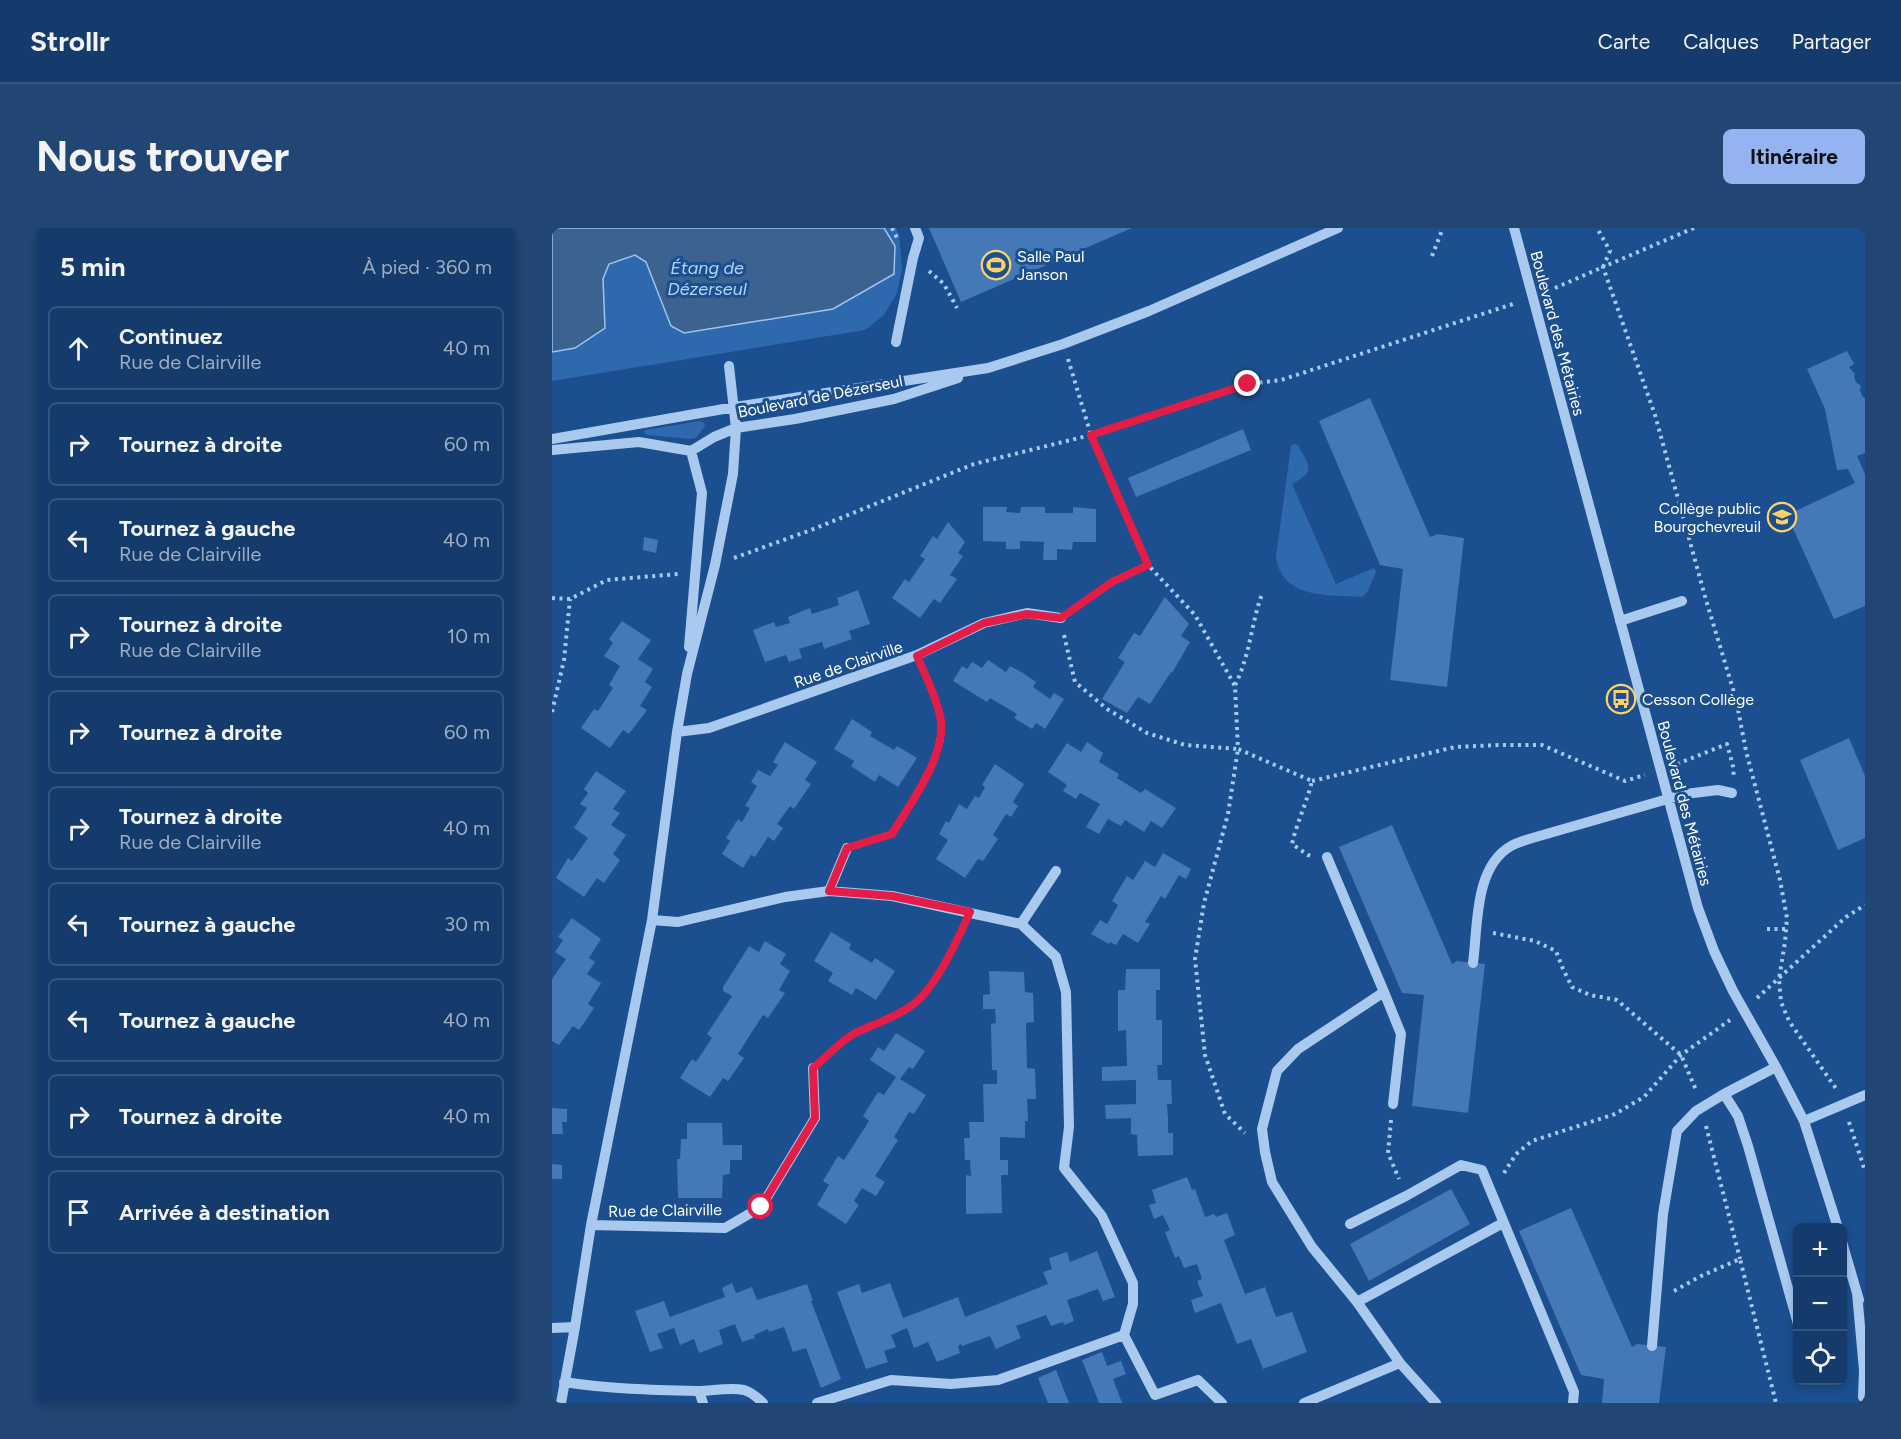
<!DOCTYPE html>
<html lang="fr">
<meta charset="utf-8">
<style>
:root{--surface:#143b6b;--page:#214673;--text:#f1f3f6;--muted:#9dadc1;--line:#33557e;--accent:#95b2f1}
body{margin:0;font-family:Figtree,sans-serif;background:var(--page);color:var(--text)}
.controls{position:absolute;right:18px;bottom:18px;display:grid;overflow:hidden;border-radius:9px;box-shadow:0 3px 9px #0003}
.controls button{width:54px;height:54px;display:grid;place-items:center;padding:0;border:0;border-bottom:2px solid var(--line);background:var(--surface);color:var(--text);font:30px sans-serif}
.stop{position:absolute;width:18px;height:18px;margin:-14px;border:4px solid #e11d48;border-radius:50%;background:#fff}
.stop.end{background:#e11d48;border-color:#fff;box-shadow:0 2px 6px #0008}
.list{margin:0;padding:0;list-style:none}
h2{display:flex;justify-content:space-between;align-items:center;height:78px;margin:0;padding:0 24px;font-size:26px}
h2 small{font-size:20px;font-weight:400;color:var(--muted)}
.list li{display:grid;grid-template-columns:39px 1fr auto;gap:18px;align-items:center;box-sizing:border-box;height:84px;margin:0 12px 12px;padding:0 12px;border:2px solid var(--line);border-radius:9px}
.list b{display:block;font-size:22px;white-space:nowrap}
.list p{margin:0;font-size:20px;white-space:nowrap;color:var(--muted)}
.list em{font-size:20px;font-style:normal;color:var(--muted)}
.icon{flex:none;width:33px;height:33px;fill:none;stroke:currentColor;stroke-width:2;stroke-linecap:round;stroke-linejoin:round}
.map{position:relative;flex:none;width:1313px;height:1175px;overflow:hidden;border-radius:9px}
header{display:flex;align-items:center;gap:36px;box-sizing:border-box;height:84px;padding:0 30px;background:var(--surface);border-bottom:2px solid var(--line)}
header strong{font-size:28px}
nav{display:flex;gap:33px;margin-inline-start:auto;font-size:21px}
.intro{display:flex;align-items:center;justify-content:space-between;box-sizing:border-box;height:144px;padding:0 36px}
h1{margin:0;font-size:42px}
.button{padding:15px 27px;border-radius:9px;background:var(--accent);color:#111;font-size:21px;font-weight:700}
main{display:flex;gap:36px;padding:0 36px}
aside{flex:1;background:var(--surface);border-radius:9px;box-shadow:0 3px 9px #0003}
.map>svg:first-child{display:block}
</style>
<header>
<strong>Strollr</strong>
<nav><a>Carte</a><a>Calques</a><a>Partager</a></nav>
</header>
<div class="intro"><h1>Nous trouver</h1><a class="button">Itinéraire</a></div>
<main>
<aside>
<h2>5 min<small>À pied · 360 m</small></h2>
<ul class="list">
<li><svg class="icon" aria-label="ahead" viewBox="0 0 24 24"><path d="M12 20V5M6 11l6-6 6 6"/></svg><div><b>Continuez</b><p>Rue de Clairville</p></div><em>40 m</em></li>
<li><svg class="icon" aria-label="right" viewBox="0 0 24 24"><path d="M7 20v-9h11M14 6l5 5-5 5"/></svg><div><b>Tournez à droite</b></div><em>60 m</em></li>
<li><svg class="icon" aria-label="left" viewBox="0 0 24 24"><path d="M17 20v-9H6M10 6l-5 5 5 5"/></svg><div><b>Tournez à gauche</b><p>Rue de Clairville</p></div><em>40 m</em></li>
<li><svg class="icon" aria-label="right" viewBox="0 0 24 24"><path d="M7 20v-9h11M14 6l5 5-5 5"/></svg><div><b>Tournez à droite</b><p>Rue de Clairville</p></div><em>10 m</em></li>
<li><svg class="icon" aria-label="right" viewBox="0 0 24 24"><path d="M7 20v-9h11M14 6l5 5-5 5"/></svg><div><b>Tournez à droite</b></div><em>60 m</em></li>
<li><svg class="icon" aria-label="right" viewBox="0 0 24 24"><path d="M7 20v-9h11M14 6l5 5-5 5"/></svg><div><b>Tournez à droite</b><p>Rue de Clairville</p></div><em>40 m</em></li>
<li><svg class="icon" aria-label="left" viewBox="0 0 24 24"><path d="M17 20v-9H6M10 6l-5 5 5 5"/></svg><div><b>Tournez à gauche</b></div><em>30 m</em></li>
<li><svg class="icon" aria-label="left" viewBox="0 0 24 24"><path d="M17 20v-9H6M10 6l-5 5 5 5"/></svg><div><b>Tournez à gauche</b></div><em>40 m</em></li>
<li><svg class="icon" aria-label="right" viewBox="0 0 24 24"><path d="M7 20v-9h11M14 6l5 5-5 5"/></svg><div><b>Tournez à droite</b></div><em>40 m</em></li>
<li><svg class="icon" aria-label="arrive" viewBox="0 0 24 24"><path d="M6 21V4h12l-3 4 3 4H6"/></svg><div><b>Arrivée à destination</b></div></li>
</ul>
</aside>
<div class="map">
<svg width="1313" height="1175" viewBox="0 0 1313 1175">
<rect width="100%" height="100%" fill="#1b4f8f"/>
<path fill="#2e69ad" d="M332,0H344L347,6L350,41L345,65L332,87L313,102L0,153V124L23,120L53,100L51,51L57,36L83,27L94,34L119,98L343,18Z
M148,193L152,195L153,198L144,210L139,211L95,207L92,204L93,202Z
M742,216L746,217C757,239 765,242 740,256L784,356L822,340L824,344L816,363L810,369C776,367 730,371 724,329L739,218Z"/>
<path fill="#3c6290" stroke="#9cc4f0" stroke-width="1.5" d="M0,0H332L343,18L342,46L281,81L132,105L119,98L94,34L83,27L57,36L51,51L53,100L23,120L0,124Z"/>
<path fill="#4478b7" d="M377,0H580L409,74Z
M1295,123L1302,136L1297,139L1303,146L1302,149L1304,154L1309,158L1308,162L1310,168L1313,170V225L1305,228L1313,246V378L1282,391L1235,287L1303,255L1296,241L1285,242L1273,181L1255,141Z
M818,170L878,309L886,306L912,310L895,459L838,452L851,341L828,337L767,193Z
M691,201L699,222L584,269L576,250Z
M431,279H455L454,284L468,285L469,279H493V285H521V279L544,281V314H521L520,322L505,321V332H491L492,314L468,313V321H454V314L431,313Z
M396,294L413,314L406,325L411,328L398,347L405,351L388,375L382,371L368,390L340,370L353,351L357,354L373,331L368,328L381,308L385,311Z
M92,309L106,312L104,325L91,322Z
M306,362L318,396L297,403L300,411L272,421L270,414L247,421L250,430L237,434L234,427L213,434L201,402L222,394L224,399L238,395L236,389L258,380L260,386L287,377L285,370Z
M613,369L637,396L629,408L638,414L620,445L619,444L598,476L586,469L575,485L550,471L573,434L566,430L582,405L588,408Z
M70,393L99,412L86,431L101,441L93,454L100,459L88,478L95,482L77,506L71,502L58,520L29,500L42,481L46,483L61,460L57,457L68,438L52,428L61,415L57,411Z
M436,432L454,444L458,438L471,445L484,454L481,459L498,471L502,465L512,471L493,501L484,495L480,501L462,490L465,486L438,470L435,474L401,453L410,438L415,441L420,434L430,440Z
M300,491L320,504L318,508L342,522L345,518L365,530L346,559L327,547L323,554L299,538L302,533L282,521Z
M1297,510L1313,548V610L1286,622L1248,532Z
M233,514L265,534L253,552L259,556L242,581L238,578L225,596L231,600L222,613L216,609L203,629L199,627L191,640L170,626L178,613L174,610L186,591L190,594L198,580L193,578L205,558L199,554L206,542L218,548L226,537L221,534Z
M535,514L551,525L547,534L567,546L565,550L589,565L593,561L624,580L610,600L599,593L592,604L573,592L569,598L556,591L547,606L534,599L548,576L528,565L524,571L511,563L515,557L496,544L515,515L529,524Z
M443,536L472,556L461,574L466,578L459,589L454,586L441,607L446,611L431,633L426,631L413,650L384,631L396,612L387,606L394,593L397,595L407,576L415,581L423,568L427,570L433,559L430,557Z
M44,543L74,563L61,581L68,585L59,597L74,607L61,626L68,632L52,655L45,650L32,669L4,650L16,630L20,633L36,610L22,600L35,580L28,576L36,565L32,561Z
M840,597L900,736L905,733L933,736L916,885L860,878L872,767L850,765L787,619Z
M611,625L639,641L634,651L627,647L613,671L609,668L593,694L598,696L586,715L571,706L564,717L558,714L557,716L539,706L548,692L555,696L566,677L560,673L575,648L581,652L593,633L603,639Z
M20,690L49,711L37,730L43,734L35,746L49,755L36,776L42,780L34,792L27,802L21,798L7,817L0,813V751L14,731L3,724L11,712L6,709Z
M279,704L299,716L297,721L320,735L323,730L343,743L324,772L304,760L300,767L276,753L281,745L262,733Z
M213,713L234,726L228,736L238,743L227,762L233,765L216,790L211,787L198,807L186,826L192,830L176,853L171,850L158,869L128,850L140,831L144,834L160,810L155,806L180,768L171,763V759L197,718L207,724Z
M574,741H608V762H604V792H610V837H605L606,852H619L620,876H615L616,890V905H621V927L586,928L585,907L579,906V890L554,891L553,877L584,876V852L550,853V839L575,838L574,802L566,803V762H573Z
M437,743L472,744L473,764L481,765L482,794L474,795L475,840L483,841L484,871H475L476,893H473V910L448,909V932H456V947H449L450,985L414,986V947L419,948L418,932H413L412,910H418L417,894H432L431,856H445V842H440L439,796L444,795L443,781H431V767L438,766Z
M344,805L373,823L361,841L357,839L348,851L374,867L362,886L357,884L342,909L346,912L323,948L333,954L324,968L310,960L302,973L307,977L294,996L265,977L277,957L271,953L286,928L292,932L317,893L311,888L326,864L332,867L344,849L318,832L326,819L332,823Z
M0,880L15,881V894H10L11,906H0Z
M135,895H170L171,917H190V932H178V946L171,947L170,970H126L125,931H128L129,911H135Z
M0,936L10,937V951H0Z
M635,949L640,962L643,961L653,989L662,986L664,989L675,985L683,1007L672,1012L693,1066L713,1059L724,1089L740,1084L755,1124L711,1141L699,1111L685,1116L669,1075L643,1085L639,1072L651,1068L645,1053L650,1051L645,1036L632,1040L627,1028L623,1030L613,1004L618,1002L611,987L602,991L597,977L604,975L600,962Z
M899,961L918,996L817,1053L798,1016Z
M1019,980L1080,1119L1085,1116L1114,1119L1107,1175H1050L1052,1151L1029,1147L967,1003Z
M545,1023L563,1069L551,1073L546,1061L515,1072L522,1093L512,1097L511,1094L499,1098L494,1087L464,1098L469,1110L444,1121L438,1108L410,1118L409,1116L406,1118L408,1125L385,1134L376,1114L362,1120L355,1100L339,1107L344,1119L332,1123L336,1134L314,1141L285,1064L307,1056L310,1065L338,1055L351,1090L406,1069L413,1089L496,1056L491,1044L500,1041L497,1030L515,1024L518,1034Z
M180,1055L184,1065L200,1059L205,1072L255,1056L261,1073H259L289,1151L269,1160L254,1120L241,1124L232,1099L217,1104L216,1101L202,1107L203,1110L190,1114L183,1096L167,1102L171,1116L147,1125L142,1111L128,1117L122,1100L105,1106L111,1120L98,1124L83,1083L112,1073L118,1089L173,1069L170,1060Z
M550,1124L555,1138L569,1133L574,1146L561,1151L570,1175H547L530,1132Z
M504,1142L517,1175H496L486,1150Z"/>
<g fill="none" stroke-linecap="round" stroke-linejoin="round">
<path stroke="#a9c9ee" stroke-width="4" stroke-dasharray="3 4.5" stroke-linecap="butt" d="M340,0L345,10
M1142,0L1051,39L1103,187L1154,372L1184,471L1194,523L1228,652L1235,690L1233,714L1227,751L1229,774L1237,793L1285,862
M880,28L891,0
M377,43L392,56L405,80
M996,63L1051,39L1058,23L1045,0
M516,131L539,207L596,337L643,387L683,458L686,521L760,553C755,574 745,594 740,616L756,627L759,628
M182,330L259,302L422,236L539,207L696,156L729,152L964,75
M0,370L18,371L55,352L126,346
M523,380L559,354L596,337
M512,407L523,454L555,481L595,505L633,517L686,521L676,586L652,675L643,731L653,827L673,886L693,905
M683,457C698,428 699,396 710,366
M0,484L12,432L18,371
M1125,536L1175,516L1182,542L1181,549
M760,553L903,519L947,517H990L1073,553L1093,547
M312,615L340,606L370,557L390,513L389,489L371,442
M1215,701H1234
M941,705L983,713L1004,723L1011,741L1020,759L1038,767L1065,772L1129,827L1144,862
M1205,770L1294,689L1313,677
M274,830L302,805L333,793L361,777L383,751L410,701
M839,892L836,925L847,951
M1297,894L1313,943
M1154,898L1188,1031
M952,945L964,926L980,913L1063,886L1092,869L1129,827L1178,792
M1122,1063L1149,1048L1188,1031L1224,1175"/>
<path stroke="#a9c9ee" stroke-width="10" d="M962,0L1146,680L1162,723L1181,763L1224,839L1252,893L1286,1000
M344,114L361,30L367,10L363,0
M0,211L183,179L436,140L511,116L597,83L786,0
M0,222L87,214L139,223L162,209L184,200L243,191L342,171L406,150
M1068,393L1130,373
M137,419L150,265L139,223
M125,504L157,500L365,427L432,395L475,385L509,390
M775,629L832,764L746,821L725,843L710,901L713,924L720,954L760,1019L805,1074L848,1135L884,1175
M277,663L295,620
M100,692L126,694L233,669L277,663L340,668L469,696L504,729L514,764L517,899L512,940L550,988L581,1055V1076L572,1107L446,1152L399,1156L339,1152L265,1175
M469,696L504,643
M921,735C926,698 922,639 959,618C964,615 971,613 977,611L1133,566L1166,562L1180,565
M832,764L849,806L841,876
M1224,839L1172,866L1186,888L1196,918L1246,1096
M1252,893L1313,867
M798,996L854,968L909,937L930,942L1022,1164L1021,1175
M39,997L173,1000L209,979L263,890L261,840
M1290,1014L1307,1072
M1305,1065L1312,1142L1311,1169
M805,1074L951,995
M0,1100L23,1099
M572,1107L603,1167L646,1152L670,1175
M1100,1118L1111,986L1125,903L1144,883L1172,866
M12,1154C56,1161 101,1162 146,1163C160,1163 177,1159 192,1162C199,1164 205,1169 211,1175
M147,1163L151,1175
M9,1175L23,1099L39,997L100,692L125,504L135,446L163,337L181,246L184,200L177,138
M752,1175L848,1135"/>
</g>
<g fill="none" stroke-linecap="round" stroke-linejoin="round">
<path stroke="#e11d48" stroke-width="8" d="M209,979L263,890L261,840C275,829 289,812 305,804C323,796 342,790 359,778C383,762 406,711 418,684L340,668L277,663L295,620L340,606C358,576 397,524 388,488C384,468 373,447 365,428L432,395L475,386L509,390L560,354L596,337L539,207L696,156"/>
</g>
<defs>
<g id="stadium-ring" transform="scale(1.5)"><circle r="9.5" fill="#1b4f8f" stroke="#ffd166" stroke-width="1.5"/><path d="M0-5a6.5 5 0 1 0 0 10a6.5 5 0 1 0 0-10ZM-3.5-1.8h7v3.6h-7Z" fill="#ffd166"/></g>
<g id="school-ring" transform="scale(1.5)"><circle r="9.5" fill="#1b4f8f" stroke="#ffd166" stroke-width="1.5"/><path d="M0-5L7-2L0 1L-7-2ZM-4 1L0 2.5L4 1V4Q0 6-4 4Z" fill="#ffd166"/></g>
<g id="bus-ring" transform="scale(1.5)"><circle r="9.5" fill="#1b4f8f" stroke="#ffd166" stroke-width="1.5"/><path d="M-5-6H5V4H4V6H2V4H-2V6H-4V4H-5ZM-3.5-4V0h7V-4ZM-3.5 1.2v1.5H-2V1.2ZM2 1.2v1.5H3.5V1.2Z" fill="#ffd166"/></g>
</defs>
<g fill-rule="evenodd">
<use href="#stadium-ring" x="444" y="37"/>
<use href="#school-ring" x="1230" y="289"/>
<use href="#bus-ring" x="1069" y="471"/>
</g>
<g text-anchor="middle" stroke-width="6" stroke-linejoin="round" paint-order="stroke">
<g font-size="16" fill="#fff" stroke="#1b4f8f" text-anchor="start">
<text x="465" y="34">Salle Paul<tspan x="465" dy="18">Janson</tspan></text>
<text x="1209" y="286" text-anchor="end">Collège public<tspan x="1209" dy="18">Bourgchevreuil</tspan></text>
<text x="1090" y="477">Cesson Collège</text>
</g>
<g font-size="16" fill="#fff" stroke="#1b4f8f">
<text transform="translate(1006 105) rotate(75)" y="6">Boulevard des Métairies</text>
<text transform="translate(268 168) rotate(-11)" y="6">Boulevard de Dézerseul</text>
<text transform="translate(296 436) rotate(-19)" y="6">Rue de Clairville</text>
<text transform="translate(1133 575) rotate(75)" y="6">Boulevard des Métairies</text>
<text transform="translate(113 982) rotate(-1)" y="6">Rue de Clairville</text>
</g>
<g font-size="18" font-style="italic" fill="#b5d3f5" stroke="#1b4f8f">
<text x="155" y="46">Étang de<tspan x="155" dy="21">Dézerseul</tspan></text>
</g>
</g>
</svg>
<div class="controls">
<button>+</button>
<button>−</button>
<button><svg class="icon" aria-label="locate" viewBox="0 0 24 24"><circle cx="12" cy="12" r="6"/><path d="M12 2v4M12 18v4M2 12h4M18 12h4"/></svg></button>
</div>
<div class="stop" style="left:209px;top:979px"></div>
<div class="stop end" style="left:696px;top:156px"></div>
</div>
</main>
